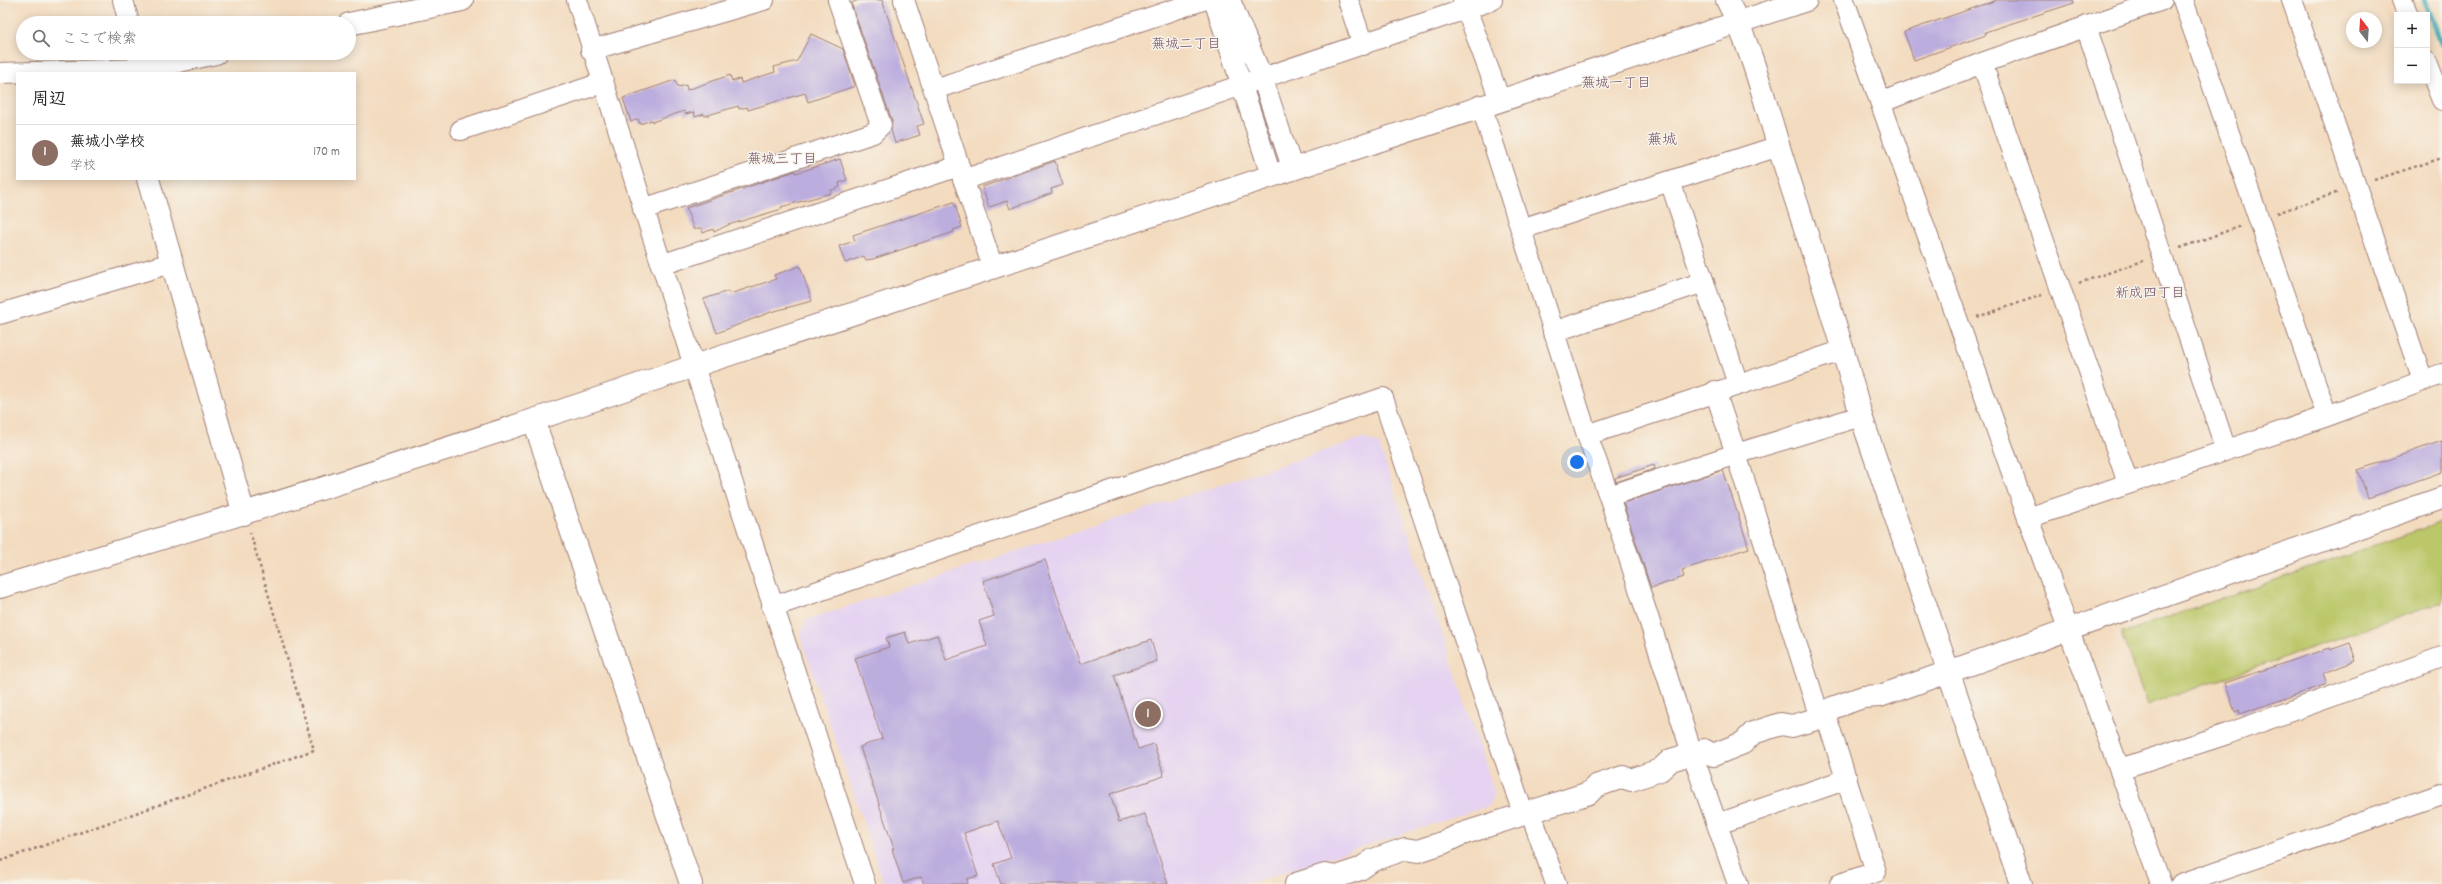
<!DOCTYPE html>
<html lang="ja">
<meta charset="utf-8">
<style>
:root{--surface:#fff;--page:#f6f6f6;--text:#202124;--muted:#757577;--line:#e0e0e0;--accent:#d93025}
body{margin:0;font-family:Dekko,"Klee One",sans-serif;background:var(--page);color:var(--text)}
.controls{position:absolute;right:12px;top:12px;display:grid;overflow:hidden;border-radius:0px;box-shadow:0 2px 10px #0003}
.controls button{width:36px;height:36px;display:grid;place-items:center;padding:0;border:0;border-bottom:1px solid var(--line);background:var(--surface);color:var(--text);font:20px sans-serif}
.compass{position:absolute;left:2346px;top:12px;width:36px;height:36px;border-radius:50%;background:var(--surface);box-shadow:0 2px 10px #0003;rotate:343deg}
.you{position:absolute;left:1577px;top:462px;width:14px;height:14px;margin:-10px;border:3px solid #fff;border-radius:50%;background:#1a73e8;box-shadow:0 0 0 6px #1a73e833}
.badge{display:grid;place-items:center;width:26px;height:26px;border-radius:50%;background:var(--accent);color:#fff;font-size:13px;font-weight:700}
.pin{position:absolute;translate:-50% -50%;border:2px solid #fff;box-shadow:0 1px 4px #0006}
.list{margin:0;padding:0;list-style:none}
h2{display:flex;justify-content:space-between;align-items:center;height:52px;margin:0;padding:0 16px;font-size:17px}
h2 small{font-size:13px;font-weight:400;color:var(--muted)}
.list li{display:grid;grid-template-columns:26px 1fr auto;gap:12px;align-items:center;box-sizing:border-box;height:56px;padding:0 16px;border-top:1px solid var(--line)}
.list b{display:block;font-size:15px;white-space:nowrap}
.list p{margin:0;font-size:13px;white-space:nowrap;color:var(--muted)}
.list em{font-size:13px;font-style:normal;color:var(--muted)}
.icon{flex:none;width:22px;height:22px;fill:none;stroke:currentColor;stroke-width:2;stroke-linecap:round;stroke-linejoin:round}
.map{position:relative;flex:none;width:2442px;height:884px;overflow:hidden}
.search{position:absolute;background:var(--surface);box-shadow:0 2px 10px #0003;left:16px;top:16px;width:340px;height:44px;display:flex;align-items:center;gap:10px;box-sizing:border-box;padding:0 14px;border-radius:22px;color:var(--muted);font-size:15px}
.panel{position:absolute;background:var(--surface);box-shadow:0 2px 10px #0003;left:16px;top:72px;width:340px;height:108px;border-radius:0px}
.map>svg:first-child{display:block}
</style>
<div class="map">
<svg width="2442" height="884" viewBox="0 0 2442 884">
<rect width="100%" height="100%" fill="#f7f3e8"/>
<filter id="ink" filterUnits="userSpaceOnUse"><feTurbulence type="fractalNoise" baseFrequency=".025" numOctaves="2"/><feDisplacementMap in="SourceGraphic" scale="8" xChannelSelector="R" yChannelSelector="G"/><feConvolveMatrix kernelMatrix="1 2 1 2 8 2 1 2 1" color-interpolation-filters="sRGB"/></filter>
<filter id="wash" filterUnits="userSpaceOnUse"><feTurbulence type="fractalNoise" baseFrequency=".012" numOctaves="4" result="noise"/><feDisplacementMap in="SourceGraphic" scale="16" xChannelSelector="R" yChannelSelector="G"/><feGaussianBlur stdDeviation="0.9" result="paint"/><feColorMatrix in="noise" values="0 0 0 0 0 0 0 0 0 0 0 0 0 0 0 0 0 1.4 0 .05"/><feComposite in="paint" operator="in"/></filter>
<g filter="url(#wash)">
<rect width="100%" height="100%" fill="#f3dbbf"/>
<path fill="#e5d3f1" d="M1363,438L1379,444L1495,793L1489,806L1247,884H884L800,635L806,620Z"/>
<path fill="#bbc769" stroke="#82734a" d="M2442,522V602L2147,705L2122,633Z"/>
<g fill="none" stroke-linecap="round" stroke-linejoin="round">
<path stroke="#3aabb5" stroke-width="6" d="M2425,0L2442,44"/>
</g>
<g id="blocks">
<path fill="#bcaddf" d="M859,0H882L924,124L917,126L920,135L895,143L891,130L892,121L851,3Z
M1997,0H2073L2074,3L1985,32L1986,35L1914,60L1904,32Z
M811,34L843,49L855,86L808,102L805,93L748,110L747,107L739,109L738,106L705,116L704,114L695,117L694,112L685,114L684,111L652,122V120L640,124L638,119L631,122L623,98L675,80L678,87L686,85L687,90L730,75L732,81L740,79L741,83L775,72L774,67L797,61Z
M840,159L847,180L839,183L840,187L830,191L831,193L781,207L782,209L728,225L714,232L713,229L703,233L701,228L694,230L686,208L795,171L796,173Z
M1055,161L1063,185L1051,189L1052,193L1010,209L1007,201L989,207L982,187Z
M954,202L962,227L953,230L954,232L873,259L866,260L864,256L845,263L839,246L855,241L853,235Z
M800,266L812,301L771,312L717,333L704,299L728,291L730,294L776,279L774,275Z
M2442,441V472L2368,498L2358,470Z
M1654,465L1655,469L1616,482L1615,478Z
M1723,470L1749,548L1682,570L1684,577L1651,588L1623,503Z
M1045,560L1080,664L1151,640L1157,661L1114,675L1138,749L1154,744L1164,776L1110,794L1119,822L1145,814L1168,884H1001L994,864L1011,858L998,821L964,833L978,876L967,879L968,884H924L921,877L903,883L892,849H894L860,747L882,739L855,658L889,647L886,638L905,632L909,644L937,635L946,660L987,646L979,621L994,616L983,581Z
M2350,643L2356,661L2323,673L2327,684L2240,714L2239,710L2235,712L2225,683L2329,648L2330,650Z"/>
</g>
</g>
<g filter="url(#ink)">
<use href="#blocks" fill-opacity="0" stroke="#9e7d75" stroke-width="1"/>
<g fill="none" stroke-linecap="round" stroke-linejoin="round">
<g stroke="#9e7d75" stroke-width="22">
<path id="minor" d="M123,0L129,23
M577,0L694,366L865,884
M904,0L993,268
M1214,0L1271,175
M1230,0L1262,77L1292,167
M1348,0L1363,45
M1463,0L1500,100
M1844,0L2028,518L2161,884
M2183,0L2327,416
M2292,0L2423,381
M2402,0L2408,15
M2086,26L2226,450
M591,50L764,0
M2427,62L2442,100
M1982,63L2128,483
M0,73L141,69L137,53
M935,89L1203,0
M1882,102L1982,63L2162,0
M1481,105L1587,435L1844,350
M461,130L602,83
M963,180L1492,0
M1670,181L1738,384
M643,209L873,133L881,125L838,0
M1521,229L1779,146
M661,265L959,166
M0,314L161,266
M1553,332L1704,282
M1715,391L1736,454L1861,416
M1587,435L1609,496
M2028,518L2327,416L2442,374
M772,607L1383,398L1523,813
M1825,713L1876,872L1840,884
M2120,769L2227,734L2442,657
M1530,811L1556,884
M1718,824L1847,779
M1738,884L1692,753L1609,496L1736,454L1820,718
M2181,884L2442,794"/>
</g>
<g stroke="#9e7d75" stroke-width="24">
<path id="tertiary" d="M1727,0C1752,48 1765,103 1781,154C1809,241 1838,328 1861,416L2021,884
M349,24L462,0
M141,73V69L216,53
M148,179L244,514
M534,421L691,884
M0,587C233,518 464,445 694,366L1806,0
M1296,884L1325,875L1336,877L1360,869L1373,860L1405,849L1418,851L1445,842L1459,835L1589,793L1596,786L1623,777L1631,780L1660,770L1671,760L1704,750L1713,755L1743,743L1753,733L1781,724L1792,726L1820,718L1832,708L1863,697L1880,696L2442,498"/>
</g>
<path stroke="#9e7d75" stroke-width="2.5" stroke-dasharray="3 3" stroke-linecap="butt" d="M2374,180L2442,158
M2277,213L2339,192
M2180,248L2241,226
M2079,283L2143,261
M1977,317L2042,295
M0,861L314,750L250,532"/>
<use href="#minor" stroke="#fff" stroke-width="20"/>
<use href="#tertiary" stroke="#fff" stroke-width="22"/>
</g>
</g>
<g text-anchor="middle" stroke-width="3" stroke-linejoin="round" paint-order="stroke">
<g font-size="14" fill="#72516a" stroke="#f7f3e8">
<text x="1186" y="48">蕪城二丁目</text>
<text x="1616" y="87">蕪城一丁目</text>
<text x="782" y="163">蕪城三丁目</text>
<text x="2150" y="297">新成四丁目</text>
</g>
<g font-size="15" fill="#72516a" stroke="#f7f3e8">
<text x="1662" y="144">蕪城</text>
</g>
</g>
</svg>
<div class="controls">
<button>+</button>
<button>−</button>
</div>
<svg class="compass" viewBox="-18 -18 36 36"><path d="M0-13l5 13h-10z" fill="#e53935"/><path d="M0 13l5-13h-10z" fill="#757577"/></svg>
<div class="you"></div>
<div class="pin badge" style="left:1148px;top:714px;background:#8d6e63">1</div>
<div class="search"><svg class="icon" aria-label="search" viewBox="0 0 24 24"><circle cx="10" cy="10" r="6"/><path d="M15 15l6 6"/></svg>ここで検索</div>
<section class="panel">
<h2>周辺<small></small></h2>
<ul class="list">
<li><span class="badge" style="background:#8d6e63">1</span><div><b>蕪城小学校</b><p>学校</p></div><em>170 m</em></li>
</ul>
</section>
</div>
